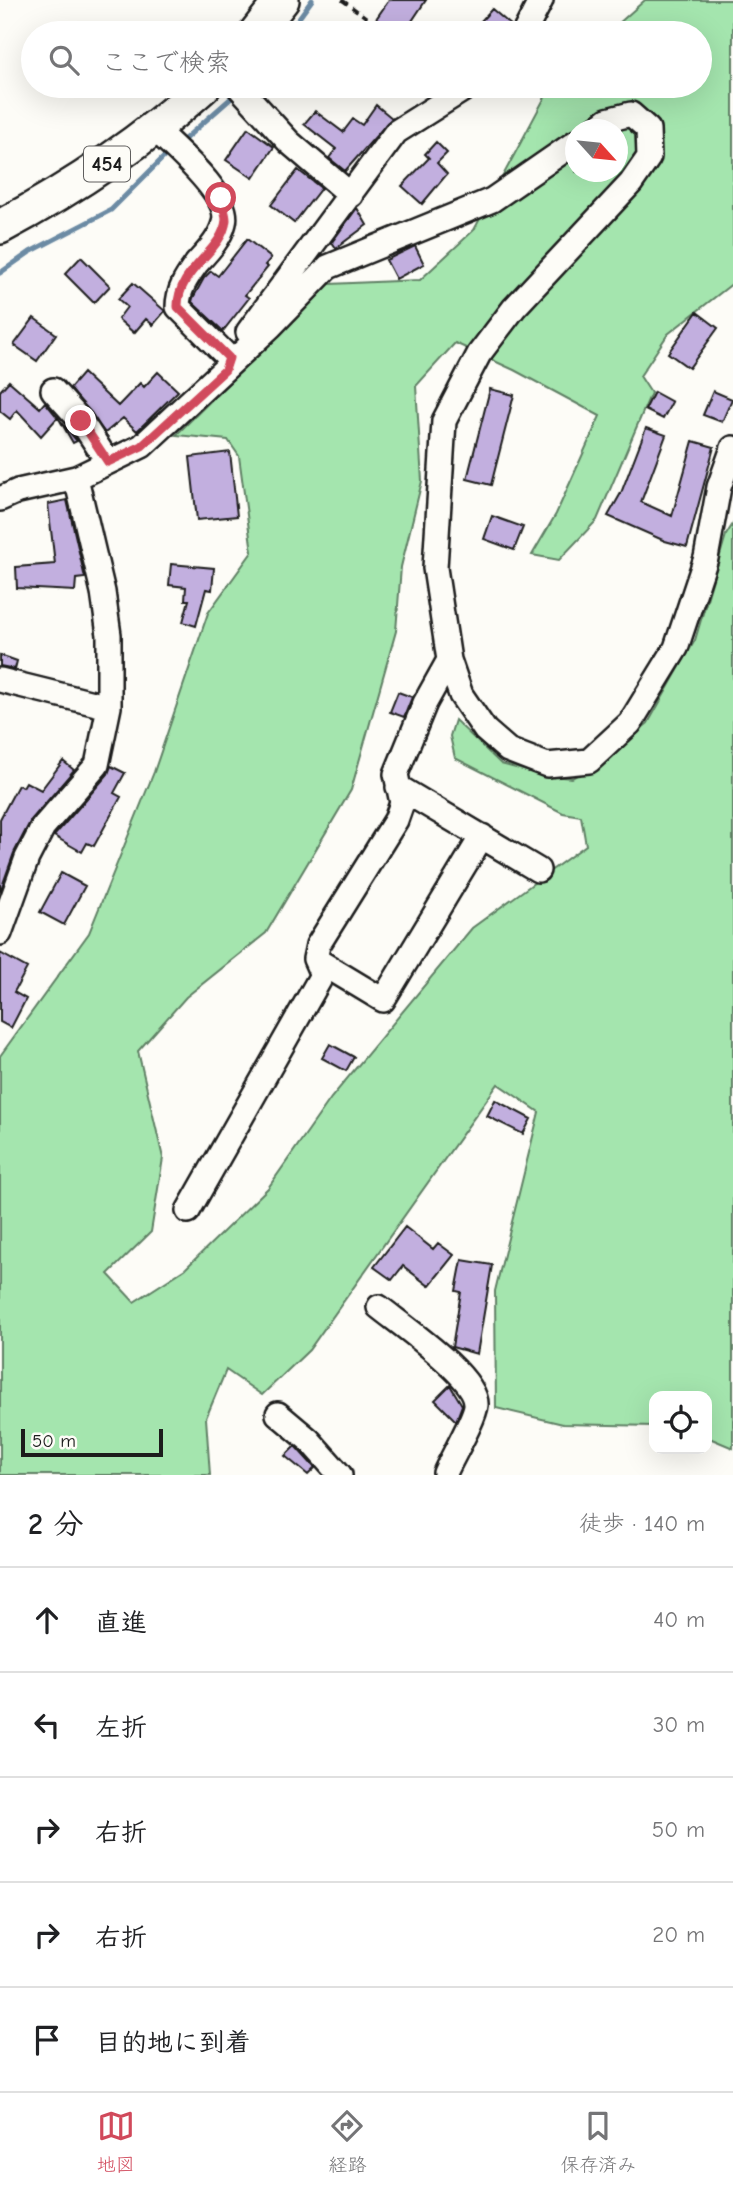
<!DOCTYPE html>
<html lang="ja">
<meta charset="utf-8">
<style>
:root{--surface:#fff;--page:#f2f2f2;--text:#202124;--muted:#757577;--line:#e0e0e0;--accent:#d1495b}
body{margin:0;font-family:"Comic Neue","Klee One",sans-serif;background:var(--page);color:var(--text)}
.controls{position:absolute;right:21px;bottom:21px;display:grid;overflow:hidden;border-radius:14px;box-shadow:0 7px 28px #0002}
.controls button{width:63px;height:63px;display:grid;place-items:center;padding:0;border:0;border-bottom:2px solid var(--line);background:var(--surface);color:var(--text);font:35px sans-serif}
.compass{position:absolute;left:565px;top:119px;width:63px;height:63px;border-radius:50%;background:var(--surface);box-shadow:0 7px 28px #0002;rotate:117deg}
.scale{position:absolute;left:21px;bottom:18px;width:142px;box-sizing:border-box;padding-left:7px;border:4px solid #1c1c1c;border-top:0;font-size:19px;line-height:24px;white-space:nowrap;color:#1c1c1c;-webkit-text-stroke:5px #fdfcf7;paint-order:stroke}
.stop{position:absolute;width:21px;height:21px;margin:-16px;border:5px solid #d1495b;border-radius:50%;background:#fff}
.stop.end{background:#d1495b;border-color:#fff;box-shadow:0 2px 7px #0008}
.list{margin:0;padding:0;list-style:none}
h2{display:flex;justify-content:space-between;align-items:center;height:91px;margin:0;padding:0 28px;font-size:30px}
h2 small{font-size:23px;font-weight:400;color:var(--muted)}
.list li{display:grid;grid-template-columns:46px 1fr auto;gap:21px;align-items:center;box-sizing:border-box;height:105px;padding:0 28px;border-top:2px solid var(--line)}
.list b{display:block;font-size:26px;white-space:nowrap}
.list em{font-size:23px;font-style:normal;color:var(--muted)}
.icon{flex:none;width:38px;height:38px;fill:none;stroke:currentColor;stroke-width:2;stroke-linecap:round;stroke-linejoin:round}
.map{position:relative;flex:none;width:733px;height:1475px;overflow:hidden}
.search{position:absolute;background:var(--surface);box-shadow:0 7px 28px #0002;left:21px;right:21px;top:21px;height:77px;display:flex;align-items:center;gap:18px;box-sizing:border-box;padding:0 24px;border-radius:38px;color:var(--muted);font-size:26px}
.sheet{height:616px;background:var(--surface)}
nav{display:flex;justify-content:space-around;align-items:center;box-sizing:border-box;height:98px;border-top:2px solid var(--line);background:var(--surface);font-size:19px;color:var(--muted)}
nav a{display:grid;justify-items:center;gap:4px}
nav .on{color:var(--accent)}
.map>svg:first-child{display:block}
</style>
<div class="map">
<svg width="733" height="1475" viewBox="0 0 733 1475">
<rect width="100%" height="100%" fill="#fdfcf7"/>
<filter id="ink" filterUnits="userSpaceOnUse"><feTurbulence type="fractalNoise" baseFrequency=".0143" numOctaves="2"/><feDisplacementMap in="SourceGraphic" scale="14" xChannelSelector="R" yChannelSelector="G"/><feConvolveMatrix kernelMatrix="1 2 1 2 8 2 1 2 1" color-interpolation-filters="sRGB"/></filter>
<g filter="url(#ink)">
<path fill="#a4e5ae" stroke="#608065" stroke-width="2" fill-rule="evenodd" d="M645,0H733V283L668,334L640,376L651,393L597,520L559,560L532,555L556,514L600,416L514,370L455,343L416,386L422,481L401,567L396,631L351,790L266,933L186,997L138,1051L163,1158L151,1232L108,1274L134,1302L185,1269L268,1188L331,1098L472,928L586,845L581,816L563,813L455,758L450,736L455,720L501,764L542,775L572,778L602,761L648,723L695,640L726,535L733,524V1448L707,1437V1396H654V1426L563,1424L496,1408L495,1291L539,1112L498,1084L309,1350L262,1395L226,1370L206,1418L210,1475H0V1056L89,933L154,772L208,613L252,552L239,456L228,440L176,435L329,284L420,280L474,230L545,97L556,86H700V33H608ZM576,130H618V172H576Z"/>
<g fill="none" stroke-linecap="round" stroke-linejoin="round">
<path stroke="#6c8ba4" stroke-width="5" d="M288,33L312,0
M179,144L237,93
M0,273L30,252L111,210L171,150"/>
</g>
<path fill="#c2afdf" stroke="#1c1c1c" stroke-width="2" d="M389,0H426L404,33H397L376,19Z
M492,9L512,26L510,33H470Z
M376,105L392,118L345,171L329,158L336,149L304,124L315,111L343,132L353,119L362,125Z
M248,128L274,147L253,178L226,160Z
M436,142L447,153L437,163L447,174L422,204L402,186L429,158L425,154Z
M298,170L321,188L294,223L271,205Z
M357,208L367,225L336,248L332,242Z
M247,239L271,258L265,265L268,267L245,295L249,298L223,331L192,302L193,298L204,278L211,271L218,276Z
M415,246L424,264L396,279L386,260Z
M81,257L110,286L94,303L65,274Z
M133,283L165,311L153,325L146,319L134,333L118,319L127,307L118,299Z
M697,312L718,328L689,368L668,353Z
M34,318L56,334L37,361L14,345Z
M158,372L178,391L137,431L123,418L105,433L70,388L83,373L118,406L140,383L144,387Z
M9,381L40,408L45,402L77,441L73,443L58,417L41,436L17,410L10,419L0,411V391Z
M490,389L514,395L491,485L467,479Z
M713,391L732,399L722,422L703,415Z
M654,392L672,402L663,419L645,410Z
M646,428L666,435L641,502L672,516L693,441L714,447L687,547L665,541L608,516L621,493Z
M230,452L237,516L197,520L190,457Z
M67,500L85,578L76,579L75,591L17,588L16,567L55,564L48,504Z
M492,516L523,527L514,550L484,539Z
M171,564L214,568L212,590L206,589L196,626L183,622L189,600H185L186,587L169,585Z
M0,655L17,661L15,669L0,666Z
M398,692L412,697L404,717L390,712Z
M63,761L74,770L31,820L14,853L0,892V819L18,785L23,787L26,782L41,790Z
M111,766L125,773L114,793L121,797L94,846L87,843L82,852L54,836L108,774Z
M61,873L85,886L64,925L40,912Z
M0,953L27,968L14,992L26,999L11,1028L0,1022Z
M330,1044L354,1057L346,1071L322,1058Z
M495,1100L531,1119L523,1134L487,1116Z
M405,1227L433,1249L438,1243L454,1255L429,1286L403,1266L392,1280L374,1267Z
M462,1260L492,1265L477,1354L452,1347L461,1292L456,1291Z
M450,1385L462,1405L456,1421L435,1400Z
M295,1446L315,1468L308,1475L285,1456Z"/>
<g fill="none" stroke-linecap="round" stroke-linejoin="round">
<g stroke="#1c1c1c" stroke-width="28">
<path id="minor" d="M524,33L541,0
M238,86L289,142L351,195
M156,130C174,148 232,196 224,223C220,239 208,251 197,263C187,277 178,289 178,307L229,358
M594,130L607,120L631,114L648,129L649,157L631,183L514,308L479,354L444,421L435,568L449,660L461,695L485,730L508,750L547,765L589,761L630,723L676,648L706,558L719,487L733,448
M248,332L396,132L469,86
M53,390L81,421L108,462
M0,499L18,491L76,478L142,446L271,326L328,267L492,200L576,142
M0,680L109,707
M398,787L538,870
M0,933L27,858L43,827L97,765L109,707V635L103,592L76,478
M315,959L383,1000L482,836
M188,1211L322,975L315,959L318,945L396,820L402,803L396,774L425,703L449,660
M379,1307C401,1325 478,1377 476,1405C475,1418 451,1459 445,1473
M278,1414L309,1440L340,1475"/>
</g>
<g stroke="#1c1c1c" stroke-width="38">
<path id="highway" d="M256,33L282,0
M0,227C75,187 141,143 204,86"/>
</g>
<path stroke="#1c1c1c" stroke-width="3.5" stroke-dasharray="7 5" stroke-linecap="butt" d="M342,0L388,33"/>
<use href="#minor" stroke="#fdfcf7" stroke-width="23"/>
<use href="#highway" stroke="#fdfcf7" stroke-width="33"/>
</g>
</g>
<g fill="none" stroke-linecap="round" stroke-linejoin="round" filter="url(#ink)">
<path stroke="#d1495b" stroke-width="9" d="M81,421L108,462L142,446L225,370L229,358L178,307C177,269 223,252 226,220C226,213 222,204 221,198"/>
</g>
<g text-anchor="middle" stroke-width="7" stroke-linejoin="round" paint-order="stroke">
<rect fill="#fdfcf7" stroke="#605f5e" stroke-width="2" x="84" y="146.5" width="46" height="35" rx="5"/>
<g font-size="21" font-weight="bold" fill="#1c1c1c">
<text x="107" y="171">454</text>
</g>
</g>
</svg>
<div class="controls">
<button><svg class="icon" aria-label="locate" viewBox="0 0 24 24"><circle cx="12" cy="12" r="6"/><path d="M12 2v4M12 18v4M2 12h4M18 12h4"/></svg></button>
</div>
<svg class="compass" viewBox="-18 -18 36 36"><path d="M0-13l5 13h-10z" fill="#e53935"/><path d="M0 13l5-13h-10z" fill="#757577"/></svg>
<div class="scale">50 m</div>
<div class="stop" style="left:221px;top:198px"></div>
<div class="stop end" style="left:81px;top:421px"></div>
<div class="search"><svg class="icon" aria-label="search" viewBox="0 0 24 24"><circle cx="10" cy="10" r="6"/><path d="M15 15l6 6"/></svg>ここで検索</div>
</div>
<section class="sheet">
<h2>2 分<small>徒歩 · 140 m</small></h2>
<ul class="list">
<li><svg class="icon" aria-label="ahead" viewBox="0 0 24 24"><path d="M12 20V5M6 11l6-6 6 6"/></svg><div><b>直進</b></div><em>40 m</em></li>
<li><svg class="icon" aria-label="left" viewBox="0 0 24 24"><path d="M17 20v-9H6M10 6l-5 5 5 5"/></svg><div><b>左折</b></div><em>30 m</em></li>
<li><svg class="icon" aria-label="right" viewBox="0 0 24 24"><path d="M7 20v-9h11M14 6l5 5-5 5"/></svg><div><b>右折</b></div><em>50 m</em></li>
<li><svg class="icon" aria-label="right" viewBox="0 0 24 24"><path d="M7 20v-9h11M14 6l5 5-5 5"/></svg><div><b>右折</b></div><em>20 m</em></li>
<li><svg class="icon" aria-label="arrive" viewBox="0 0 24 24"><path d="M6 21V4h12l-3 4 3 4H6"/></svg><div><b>目的地に到着</b></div></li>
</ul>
</section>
<nav>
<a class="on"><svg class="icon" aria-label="map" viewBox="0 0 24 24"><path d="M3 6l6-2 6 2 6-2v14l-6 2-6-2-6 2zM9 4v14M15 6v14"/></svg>地図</a>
<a><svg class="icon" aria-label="directions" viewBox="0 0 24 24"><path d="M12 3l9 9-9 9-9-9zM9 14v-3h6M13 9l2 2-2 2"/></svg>経路</a>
<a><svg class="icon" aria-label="saved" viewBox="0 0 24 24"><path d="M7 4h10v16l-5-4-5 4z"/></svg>保存済み</a>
</nav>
